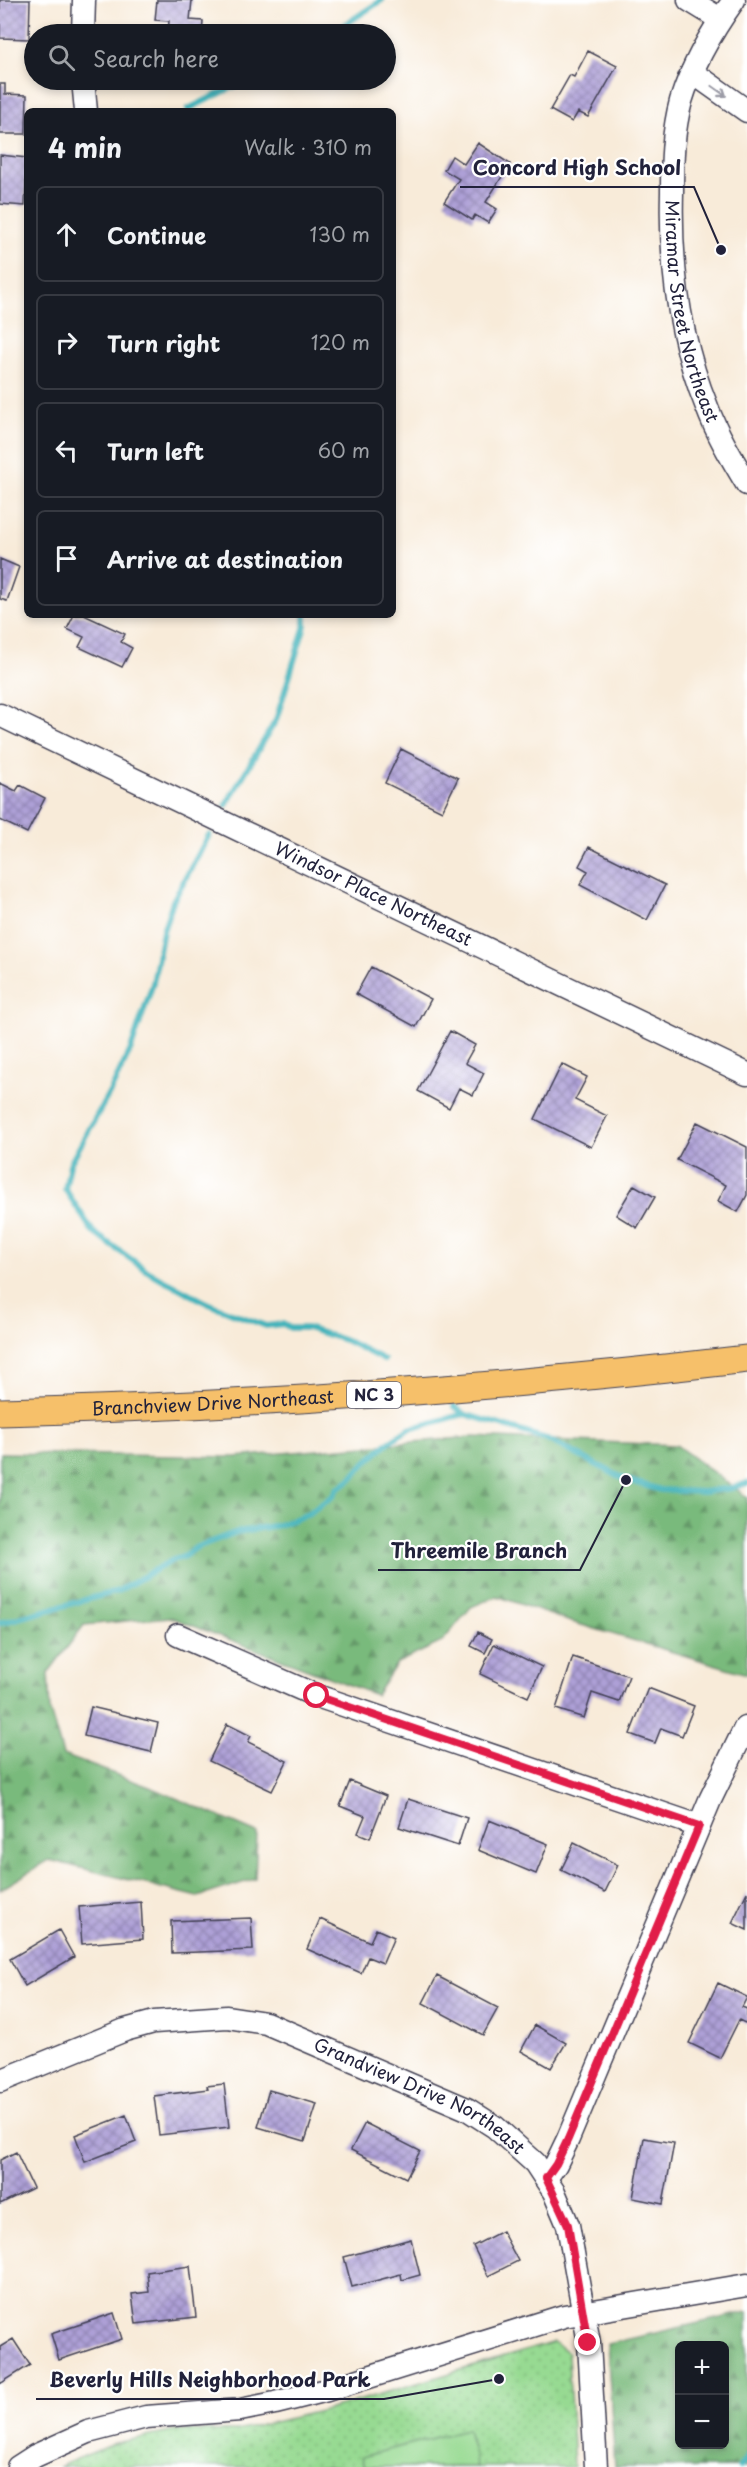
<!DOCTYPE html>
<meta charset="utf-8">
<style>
:root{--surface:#171b24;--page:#242831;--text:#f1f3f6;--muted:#9ea1a6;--line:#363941}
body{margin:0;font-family:"Playpen Sans",sans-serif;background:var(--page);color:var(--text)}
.controls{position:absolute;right:18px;bottom:18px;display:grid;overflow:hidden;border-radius:9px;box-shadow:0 3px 9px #0003}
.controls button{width:54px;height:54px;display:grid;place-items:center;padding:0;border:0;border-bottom:2px solid var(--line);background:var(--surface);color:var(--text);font:30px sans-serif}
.stop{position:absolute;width:18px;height:18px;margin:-14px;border:4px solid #e11d48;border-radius:50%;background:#fff}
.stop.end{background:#e11d48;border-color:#fff;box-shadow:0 2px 6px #0008}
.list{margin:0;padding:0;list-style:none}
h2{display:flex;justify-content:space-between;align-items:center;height:78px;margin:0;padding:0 24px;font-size:26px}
h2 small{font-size:20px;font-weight:400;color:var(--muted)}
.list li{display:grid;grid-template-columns:39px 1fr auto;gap:18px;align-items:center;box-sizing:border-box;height:96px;margin:0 12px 12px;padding:0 12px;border:2px solid var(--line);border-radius:9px}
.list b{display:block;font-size:22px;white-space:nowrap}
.list em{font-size:20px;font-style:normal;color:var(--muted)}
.icon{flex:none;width:33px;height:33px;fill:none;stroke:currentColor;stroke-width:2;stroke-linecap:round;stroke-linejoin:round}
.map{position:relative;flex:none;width:747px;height:2467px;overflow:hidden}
.search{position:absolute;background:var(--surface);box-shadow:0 3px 9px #0003;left:24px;top:24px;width:372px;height:66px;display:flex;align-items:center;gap:15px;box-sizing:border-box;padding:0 21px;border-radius:33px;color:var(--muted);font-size:22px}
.panel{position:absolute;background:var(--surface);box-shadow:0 3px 9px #0003;left:24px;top:108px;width:372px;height:510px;border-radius:9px}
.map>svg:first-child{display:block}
</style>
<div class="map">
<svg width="747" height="2467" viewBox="0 0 747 2467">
<defs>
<pattern id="forest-firs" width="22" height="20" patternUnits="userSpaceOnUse" patternTransform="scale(1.5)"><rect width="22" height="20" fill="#79ba7c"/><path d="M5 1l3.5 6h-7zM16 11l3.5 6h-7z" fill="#639767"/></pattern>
<pattern id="park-dots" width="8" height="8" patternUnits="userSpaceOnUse" patternTransform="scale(1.5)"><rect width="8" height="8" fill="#97da92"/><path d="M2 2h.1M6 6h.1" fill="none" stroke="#82bb7f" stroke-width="1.8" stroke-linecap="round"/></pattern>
<pattern id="building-cross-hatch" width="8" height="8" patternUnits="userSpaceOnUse" patternTransform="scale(1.5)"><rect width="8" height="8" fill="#aea0d7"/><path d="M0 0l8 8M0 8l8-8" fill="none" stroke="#8d82b0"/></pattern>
</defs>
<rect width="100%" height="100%" fill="#fff"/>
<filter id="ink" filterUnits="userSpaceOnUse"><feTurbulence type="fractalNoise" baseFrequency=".0167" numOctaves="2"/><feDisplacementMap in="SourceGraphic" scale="12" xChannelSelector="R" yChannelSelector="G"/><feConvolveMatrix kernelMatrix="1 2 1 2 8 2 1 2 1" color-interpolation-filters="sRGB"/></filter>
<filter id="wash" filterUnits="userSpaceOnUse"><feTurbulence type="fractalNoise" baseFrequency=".008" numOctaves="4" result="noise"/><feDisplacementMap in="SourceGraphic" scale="24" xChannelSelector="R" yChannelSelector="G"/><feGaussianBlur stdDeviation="1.35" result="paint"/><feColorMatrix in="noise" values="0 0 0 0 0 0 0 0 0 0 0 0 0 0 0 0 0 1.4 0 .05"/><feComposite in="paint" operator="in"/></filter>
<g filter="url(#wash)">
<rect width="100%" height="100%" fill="#f8ebd9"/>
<path fill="url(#forest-firs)" stroke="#4e6e5c" stroke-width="1.5" fill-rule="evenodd" d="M473,1437L676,1445L747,1497V1674L568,1621L497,1596L471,1607L442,1642L397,1663L376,1695L170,1617L84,1625L48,1673L50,1711L63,1755L155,1789L257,1833L255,1879L198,1897L49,1860L0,1890V1453L235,1457Z
M747,2312V2467H615L607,2344ZM680,2346H724V2444H680Z"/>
<path fill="url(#park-dots)" stroke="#5c7e66" stroke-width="1.5" d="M554,2342L568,2353L574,2467H58L115,2443L181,2430L236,2431L341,2406Z"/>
<path fill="#97da92" stroke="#5c7e66" stroke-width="1.5" d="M467,2429L477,2467H364L361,2457Z"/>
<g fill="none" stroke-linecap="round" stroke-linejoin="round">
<path stroke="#44b4bb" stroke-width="6" d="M331,34L382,0
M188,109L247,80
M226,805L276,720L305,625V615
M209,835L173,901L163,931L153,983L131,1049L111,1090L70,1164L65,1189L93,1232L149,1272L209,1304L266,1326L283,1324L290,1328H307L347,1341L384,1360
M454,1406L464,1414
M0,1623L118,1591L173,1560L183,1557L197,1547L237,1532L279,1525L306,1515L333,1496L337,1489L351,1479L363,1465L390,1441L409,1429L464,1414L547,1439L626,1480L661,1490L703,1492L732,1488L747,1483
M740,2467L747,2457"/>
</g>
<g id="blocks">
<path fill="url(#building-cross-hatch)" d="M0,0H30L29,39L0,38Z
M157,0H192L190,20L203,21L202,34H168L169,21L155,20Z
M588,51L617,66L588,117L578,112L572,122L550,110L570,75L574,77Z
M0,84H5V94L27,95L26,134H0Z
M478,143L510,164L486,202L497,209L488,223L475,215L472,220L444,202L459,179L444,170L452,156L464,164Z
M0,155L27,158L25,206L0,204Z
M0,559L19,567L7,601L0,599Z
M74,615H84L125,634L121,642L132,648L122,667L79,647L84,637L67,629Z
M401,749L458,778L442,811L385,783Z
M0,783L16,791L20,785L45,798L27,833L0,820Z
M589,847L665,885L647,920L580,885L588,871L579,866Z
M371,967L431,999L416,1027L356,994Z
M450,1031L475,1045L465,1063L484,1073L473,1095L459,1088L449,1108L418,1091Z
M562,1064L587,1077L575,1100L607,1116L591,1147L535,1119Z
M697,1122L747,1147V1195L738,1212L718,1201L726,1185L677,1160Z
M634,1185L655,1197L637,1228L616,1215Z
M478,1632L492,1639L485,1653L471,1646Z
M494,1644L542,1667L528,1697L480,1674Z
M573,1657L629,1676L619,1702L592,1693L584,1718L556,1709Z
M648,1688L694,1706L682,1736L661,1728L655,1743L630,1734Z
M91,1707L158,1723L151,1752L84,1736Z
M227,1724L251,1736L248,1742L287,1761L272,1791L209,1761Z
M350,1781L386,1796L370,1838L358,1833L365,1816L340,1806Z
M408,1799L467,1818L458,1846L399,1827Z
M489,1820L548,1844L536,1874L478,1850Z
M574,1843L618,1865L605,1892L561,1870Z
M747,1892V1930L732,1923Z
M141,1902L143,1939L82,1944L79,1907Z
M251,1918L253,1950L172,1953L171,1921Z
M320,1919L370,1942L376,1929L394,1937L383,1963L368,1957L361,1973L307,1949Z
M59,1930L74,1957L25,1986L10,1959Z
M437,1976L498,2008L483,2035L423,2003Z
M718,1983L747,1997L742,2007L747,2009V2024L739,2020L720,2058L689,2043Z
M535,2025L566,2043L551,2068L521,2051Z
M224,2084L229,2127L159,2135L154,2096L208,2089L207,2086Z
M269,2090L317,2104L305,2141L258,2127Z
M126,2115L136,2142L85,2162L75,2135Z
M365,2123L420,2151L406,2178L351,2150Z
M644,2138L674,2143L663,2204L633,2198Z
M16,2152L33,2188L0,2204V2160Z
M502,2231L518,2261L488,2276L473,2246Z
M411,2239L420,2275L402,2280L401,2274L352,2287L344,2257Z
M190,2266L196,2317L136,2324L132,2294L149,2292L147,2272Z
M114,2313L122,2339L59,2360L51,2334Z
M13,2339L30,2365L0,2384V2347Z"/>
</g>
</g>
<g filter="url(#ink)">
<use href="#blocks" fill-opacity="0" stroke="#424053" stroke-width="1.5"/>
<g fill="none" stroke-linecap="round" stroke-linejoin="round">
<g stroke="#424053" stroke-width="25">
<g id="minor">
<path d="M689,0L720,19"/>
<path id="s1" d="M734,0C712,31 692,65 681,101C673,131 672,160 672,192C670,264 679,339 707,407C717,434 732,459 747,484"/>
<path d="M83,34L84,0"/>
<path d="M692,72L747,111"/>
<path d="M83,80L86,111"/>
<path id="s2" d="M0,715L747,1074"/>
<path d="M178,1635L317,1696L699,1826"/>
<path id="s3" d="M0,2081L125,2030L154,2022L227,2017L266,2023L467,2109L495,2127L535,2163L554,2192L568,2225L589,2343L596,2467"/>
<path d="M546,2178L556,2164L568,2139L710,1800L745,1728"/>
<path d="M18,2467L35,2456L88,2432L146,2417L240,2410L275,2403L327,2390L564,2316L747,2285"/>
</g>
</g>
<g stroke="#424053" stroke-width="29">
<g id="major">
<path id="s4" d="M0,1412C250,1406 499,1388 747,1359"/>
</g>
</g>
<use href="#minor" stroke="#fff" stroke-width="22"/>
<use href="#major" stroke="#f6c06b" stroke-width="27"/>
</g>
<defs><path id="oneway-shaft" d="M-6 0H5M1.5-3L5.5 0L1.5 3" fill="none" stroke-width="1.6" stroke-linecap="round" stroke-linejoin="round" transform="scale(1.5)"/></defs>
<use stroke="#9c9ca7" href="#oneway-shaft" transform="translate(719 91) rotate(35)"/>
</g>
<g fill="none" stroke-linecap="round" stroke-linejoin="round" filter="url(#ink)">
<path stroke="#e11d48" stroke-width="8" d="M317,1696L699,1826L568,2139L556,2164L546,2178L568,2225L588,2343"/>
</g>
<g text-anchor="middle" stroke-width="4.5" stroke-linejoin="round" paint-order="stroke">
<rect fill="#fff" stroke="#646476" stroke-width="1.5" x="347" y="1382" width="54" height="26" rx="4.5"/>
<g font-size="16" font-weight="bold" fill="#22223b">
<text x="374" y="1401">NC 3</text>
</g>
<g font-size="18" fill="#22223b" stroke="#fff">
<text dy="6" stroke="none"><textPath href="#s1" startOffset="328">Miramar Street Northeast</textPath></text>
<text dy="6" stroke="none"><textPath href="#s2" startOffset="414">Windsor Place Northeast</textPath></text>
<text dy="6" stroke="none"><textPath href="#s4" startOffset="213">Branchview Drive Northeast</textPath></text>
<text dy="6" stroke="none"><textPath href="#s3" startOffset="448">Grandview Drive Northeast</textPath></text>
</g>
</g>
<path fill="none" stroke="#22223b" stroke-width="2" d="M721 250L694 187H460M626 1480L580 1570H378M499 2379L384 2399H36"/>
<g fill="#22223b" stroke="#fff" stroke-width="2">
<circle cx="721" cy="250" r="6"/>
<circle cx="626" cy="1480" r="6"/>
<circle cx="499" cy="2379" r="6"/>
</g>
<g font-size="20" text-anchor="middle" font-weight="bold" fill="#22223b" stroke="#fff" stroke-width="4.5" stroke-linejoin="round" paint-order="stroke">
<text x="577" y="175">Concord High School</text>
<text x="479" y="1558">Threemile Branch</text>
<text x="210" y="2387">Beverly Hills Neighborhood Park</text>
</g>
</svg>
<div class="controls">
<button>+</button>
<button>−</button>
</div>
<div class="stop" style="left:317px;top:1696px"></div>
<div class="stop end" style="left:588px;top:2343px"></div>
<div class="search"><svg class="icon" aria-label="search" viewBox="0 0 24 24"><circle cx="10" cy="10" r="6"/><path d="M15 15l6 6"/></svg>Search here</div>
<section class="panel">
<h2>4 min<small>Walk · 310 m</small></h2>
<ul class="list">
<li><svg class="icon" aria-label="ahead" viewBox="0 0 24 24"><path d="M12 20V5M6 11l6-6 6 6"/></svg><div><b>Continue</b></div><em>130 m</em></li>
<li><svg class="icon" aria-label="right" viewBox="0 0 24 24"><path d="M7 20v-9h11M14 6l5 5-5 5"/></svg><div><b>Turn right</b></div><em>120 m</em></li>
<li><svg class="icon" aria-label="left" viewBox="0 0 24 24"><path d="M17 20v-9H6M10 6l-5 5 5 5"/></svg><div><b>Turn left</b></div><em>60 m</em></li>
<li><svg class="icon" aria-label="arrive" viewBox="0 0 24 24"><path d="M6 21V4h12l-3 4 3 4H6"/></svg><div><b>Arrive at destination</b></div></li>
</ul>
</section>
</div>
